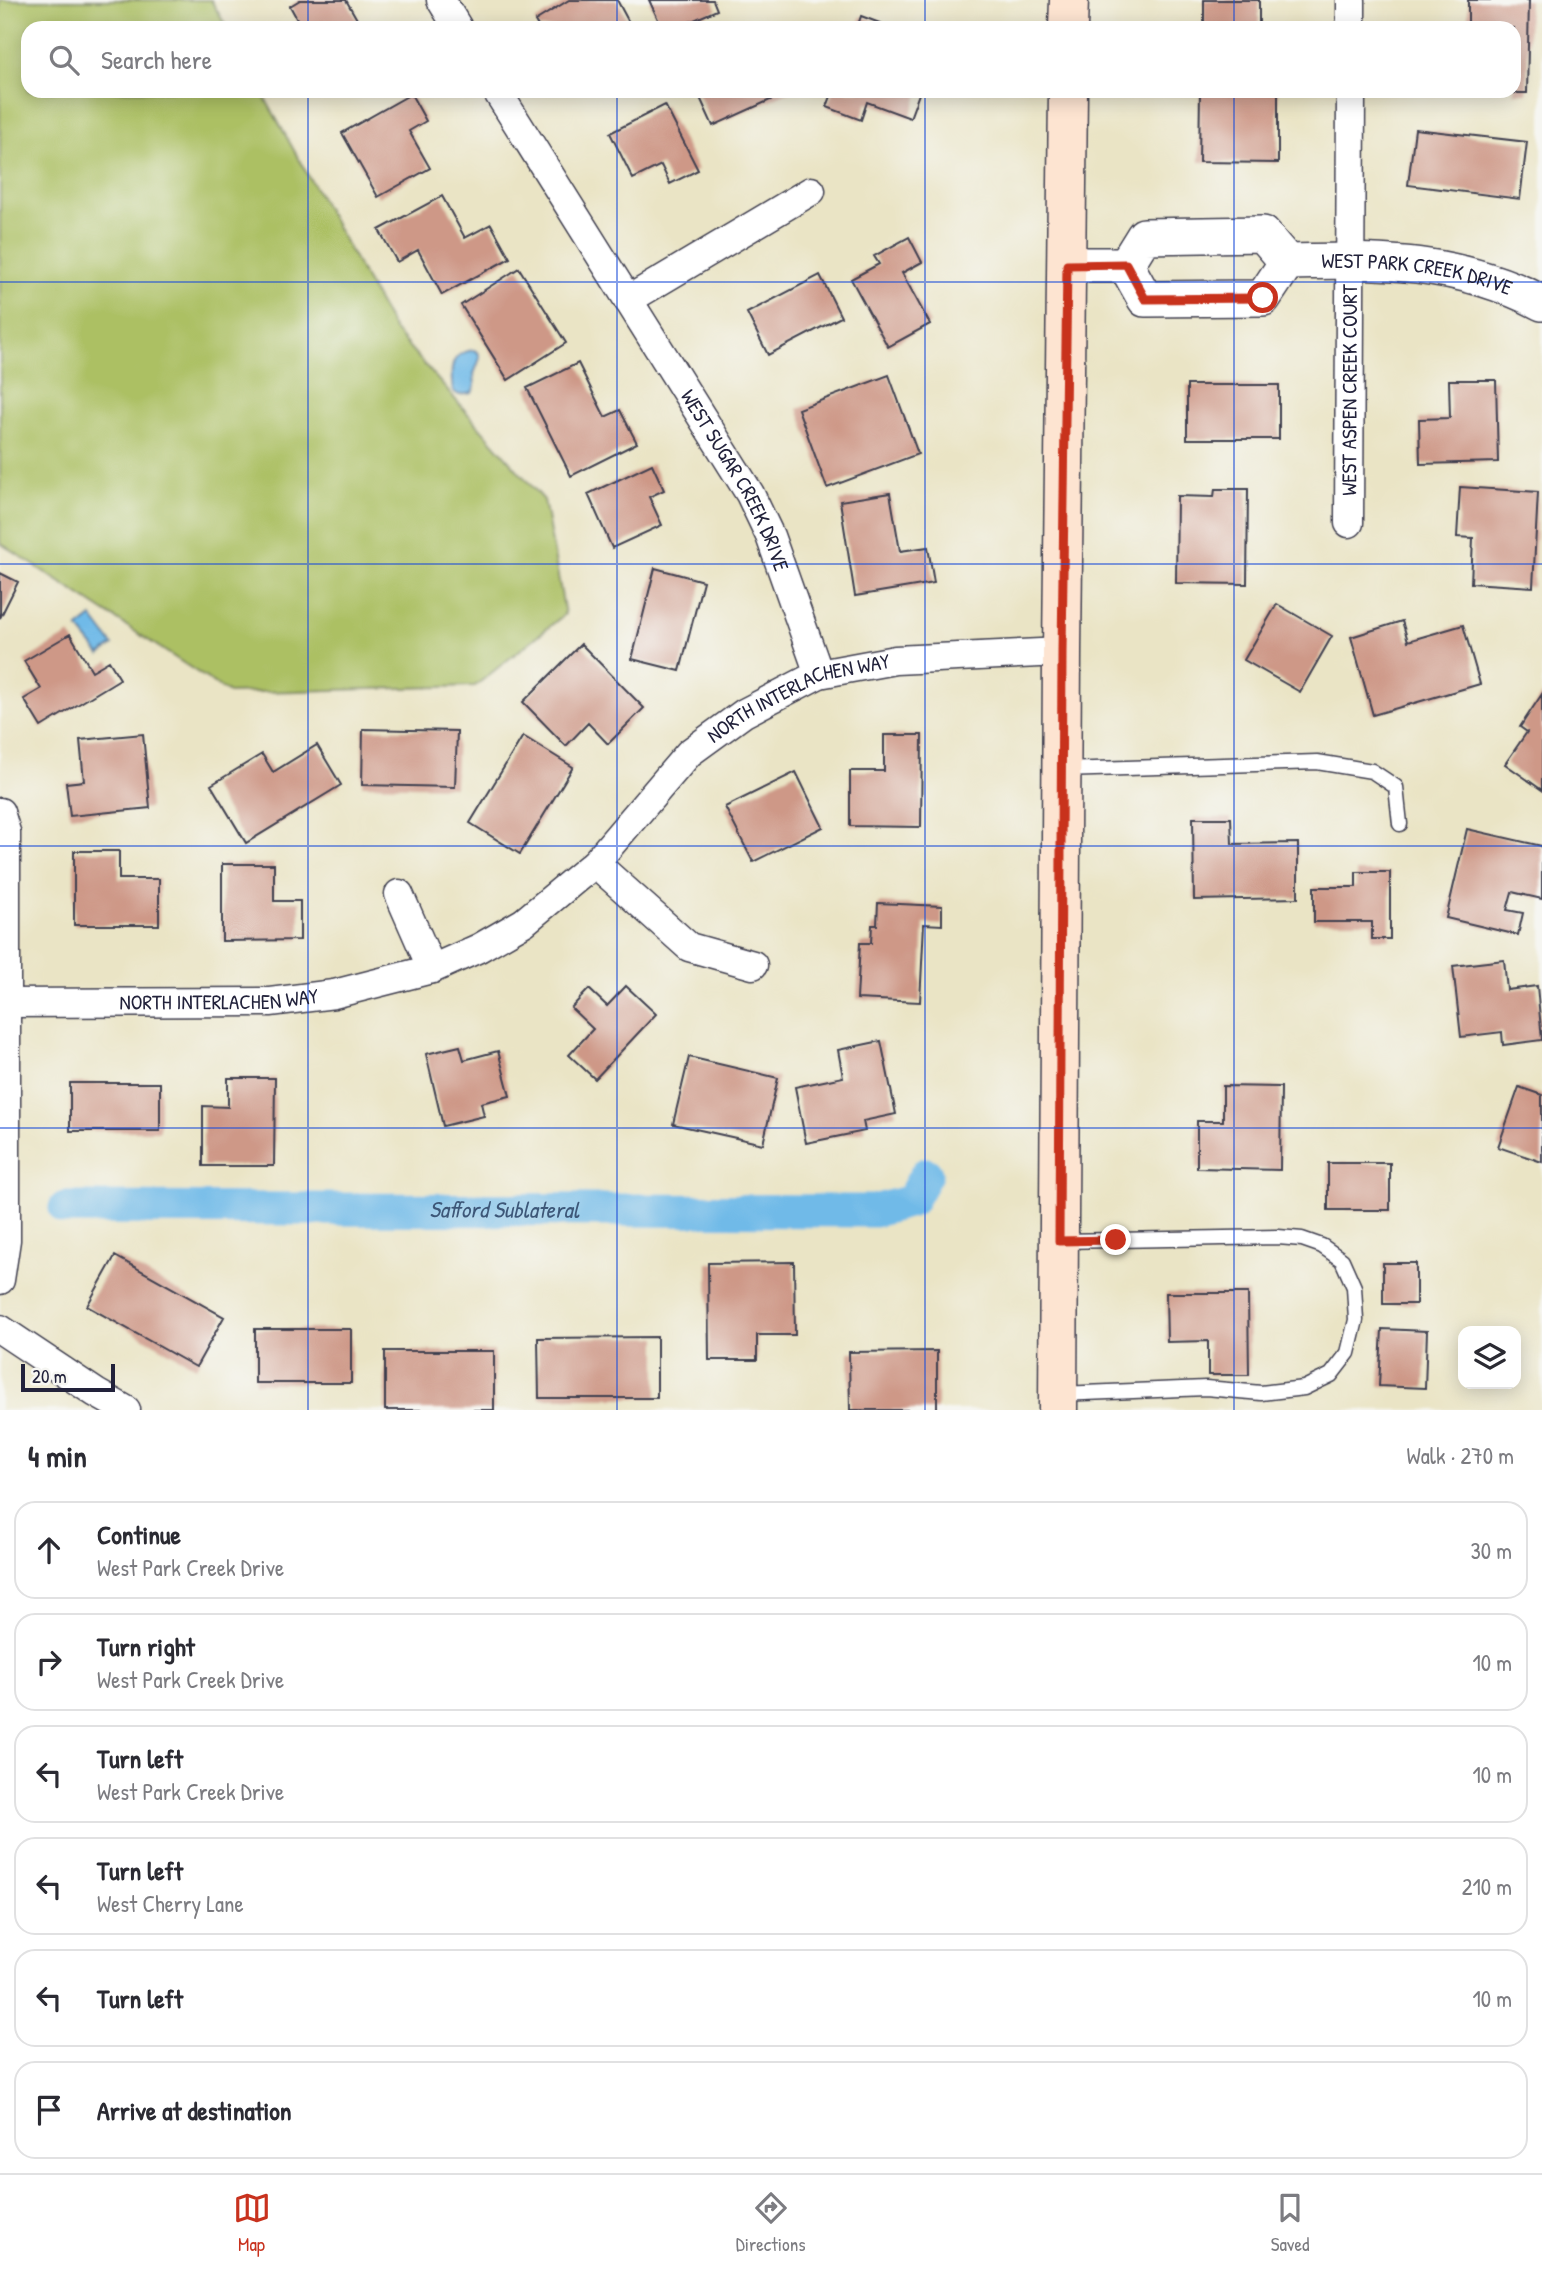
<!DOCTYPE html>
<meta charset="utf-8">
<style>
:root{--surface:#fff;--page:#f2f2f3;--text:#2b2b33;--muted:#7c7c81;--line:#e1e1e2;--accent:#c8321e}
body{margin:0;font-family:"Patrick Hand",sans-serif;background:var(--page);color:var(--text)}
.controls{position:absolute;right:21px;bottom:21px;display:grid;overflow:hidden;border-radius:14px;box-shadow:0 4px 18px #0003}
.controls button{width:63px;height:63px;display:grid;place-items:center;padding:0;border:0;border-bottom:2px solid var(--line);background:var(--surface);color:var(--text);font:35px sans-serif}
.scale{position:absolute;left:21px;bottom:18px;width:94px;box-sizing:border-box;padding-left:7px;border:4px solid #22223b;border-top:0;font-size:19px;line-height:24px;white-space:nowrap;color:#22223b;-webkit-text-stroke:5px #f6f6f2;paint-order:stroke}
.stop{position:absolute;width:21px;height:21px;margin:-16px;border:5px solid #c8321e;border-radius:50%;background:#fff}
.stop.end{background:#c8321e;border-color:#fff;box-shadow:0 2px 7px #0008}
.list{margin:0;padding:0;list-style:none}
h2{display:flex;justify-content:space-between;align-items:center;height:91px;margin:0;padding:0 28px;font-size:30px}
h2 small{font-size:23px;font-weight:400;color:var(--muted)}
.list li{display:grid;grid-template-columns:46px 1fr auto;gap:21px;align-items:center;box-sizing:border-box;height:98px;margin:0 14px 14px;padding:0 14px;border:2px solid var(--line);border-radius:21px}
.list b{display:block;font-size:26px;white-space:nowrap}
.list p{margin:0;font-size:23px;white-space:nowrap;color:var(--muted)}
.list em{font-size:23px;font-style:normal;color:var(--muted)}
.icon{flex:none;width:38px;height:38px;fill:none;stroke:currentColor;stroke-width:2;stroke-linecap:round;stroke-linejoin:round}
.map{position:relative;flex:none;width:1542px;height:1410px;overflow:hidden}
.search{position:absolute;background:var(--surface);box-shadow:0 4px 18px #0003;left:21px;right:21px;top:21px;height:77px;display:flex;align-items:center;gap:18px;box-sizing:border-box;padding:0 24px;border-radius:21px;color:var(--muted);font-size:26px}
.sheet{height:763px;background:var(--surface)}
nav{display:flex;justify-content:space-around;align-items:center;box-sizing:border-box;height:98px;border-top:2px solid var(--line);background:var(--surface);font-size:19px;color:var(--muted)}
nav a{display:grid;justify-items:center;gap:4px}
nav .on{color:var(--accent)}
.map>svg:first-child{display:block}
</style>
<div class="map">
<svg width="1542" height="1410" viewBox="0 0 1542 1410">
<rect width="100%" height="100%" fill="#f6f6f2"/>
<filter id="ink" filterUnits="userSpaceOnUse"><feTurbulence type="fractalNoise" baseFrequency=".0143" numOctaves="2"/><feDisplacementMap in="SourceGraphic" scale="14" xChannelSelector="R" yChannelSelector="G"/><feConvolveMatrix kernelMatrix="1 2 1 2 8 2 1 2 1" color-interpolation-filters="sRGB"/></filter>
<filter id="wash" filterUnits="userSpaceOnUse"><feTurbulence type="fractalNoise" baseFrequency=".00686" numOctaves="4" result="noise"/><feDisplacementMap in="SourceGraphic" scale="28" xChannelSelector="R" yChannelSelector="G"/><feGaussianBlur stdDeviation="1.57" result="paint"/><feColorMatrix in="noise" values="0 0 0 0 0 0 0 0 0 0 0 0 0 0 0 0 0 1.4 0 .05"/><feComposite in="paint" operator="in"/></filter>
<g filter="url(#wash)">
<rect width="100%" height="100%" fill="#eae4c5"/>
<path fill="#acc064" stroke="#677150" stroke-width="2" d="M0,0H211L227,28H28V91H261L394,330L544,500L565,614L475,686L229,693L0,543Z"/>
<path fill="#6fbae8" stroke="#486e92" stroke-width="2" d="M474,350L478,352L480,358L474,374L475,386L472,393L459,395L453,391C450,371 449,353 474,350Z
M92,617L113,645L100,655L78,628Z"/>
<g fill="none" stroke-linecap="round" stroke-linejoin="round">
<path stroke="#6fbae8" stroke-width="33" id="s1" d="M65,1208L874,1211L911,1201L926,1174"/>
</g>
<g id="blocks">
<path fill="#ce9887" d="M300,0H346L362,28H302L290,6Z
M569,0H617L632,28H539L535,21Z
M649,0H713L717,10L676,28H662Z
M1204,0H1259V28H1204Z
M1468,0H1529L1527,93H1514V28H1468Z
M861,16L893,28H857Z
M697,91H790L713,126Z
M833,91H920L910,118L867,102L861,120L827,107Z
M1200,91H1278V163L1199,162Z
M411,94L426,121L409,131L430,168L378,197L342,133Z
M665,105L698,170L670,184L661,165L633,179L610,133Z
M1415,129L1527,142L1520,199L1408,185Z
M442,196L465,238L491,224L510,258L442,295L418,250L397,262L379,230Z
M909,237L922,262L902,273L930,324L888,347L851,279L879,264L874,256Z
M519,268L566,343L508,380L461,305Z
M820,275L841,317L768,355L747,313Z
M578,363L605,417L620,410L637,443L571,476L527,388Z
M889,375L918,454L827,488L798,409Z
M1449,380H1496L1498,462L1420,464L1419,419L1450,418Z
M1187,385H1279V439H1187Z
M652,464L664,490L649,497L662,525L612,548L588,494Z
M1460,487L1538,492L1533,587L1471,583L1473,538L1457,537Z
M1215,489H1248L1247,584L1176,583L1177,496L1214,497Z
M890,493L900,551L928,547L934,583L855,596L840,501Z
M655,568L703,581L680,671L632,659Z
M0,573L18,582L0,618Z
M1277,604L1332,636L1300,692L1244,660Z
M1402,621L1408,641L1463,625L1480,684L1373,715L1351,637Z
M70,634L92,671L109,661L120,679L41,727L24,699L41,689L24,661Z
M581,644L644,708L608,744L588,723L566,746L523,702Z
M1542,694V790L1505,764L1527,732L1520,727Z
M363,729L457,731L455,787L362,785Z
M143,734L150,808L70,816L66,783L84,781L80,740Z
M884,735H922L921,827L850,826V771H884Z
M523,736L573,767L520,854L470,823Z
M317,745L341,785L246,843L211,785L262,754L273,772Z
M796,772L823,827L753,862L725,807Z
M1193,818H1231L1232,844L1298,843V898L1194,900Z
M1467,829L1542,846V899L1512,892L1507,910L1523,913L1518,935L1446,918Z
M74,851H119V879H159V925H74Z
M222,864H274V901H300V940L222,941Z
M1356,872H1390V939H1372V922H1314V887H1356Z
M878,903L942,906V925L924,924L920,1002L857,999L860,943H871L872,925H877Z
M1504,960L1507,990L1537,986L1542,1040L1503,1045L1502,1032L1461,1037L1453,966Z
M626,986L656,1014L595,1079L569,1055L593,1029L571,1008L589,989L607,1006Z
M881,1041L896,1114L863,1121L865,1131L806,1143L795,1087L843,1077L838,1050Z
M460,1046L464,1060L498,1051L510,1096L481,1103L484,1116L443,1126L426,1054Z
M689,1057L778,1078L763,1144L673,1124Z
M228,1078H275L274,1166H203V1106L228,1107Z
M70,1083H160V1131H70Z
M1223,1086L1281,1087L1280,1170L1197,1168V1121H1223Z
M1519,1087L1542,1095V1162L1498,1147Z
M1328,1163H1390V1210H1328Z
M115,1256L224,1317L196,1367L87,1306Z
M794,1262L795,1335H757V1360H709L708,1263Z
M1383,1263H1416V1304H1383Z
M1166,1293H1248L1249,1375H1208V1341L1167,1342Z
M255,1329H351V1383H255Z
M1382,1329L1427,1331L1425,1388L1379,1386Z
M657,1337V1398H539L538,1338Z
M385,1351H494V1410H385Z
M937,1351V1410H850L849,1352Z"/>
</g>
</g>
<g filter="url(#ink)">
<use href="#blocks" fill-opacity="0" stroke="#403f50" stroke-width="2"/>
<g fill="none" stroke-linecap="round" stroke-linejoin="round">
<g stroke="#403f50" stroke-width="17">
<path id="service" d="M1062,770L1317,762L1372,771L1396,787L1400,824
M1060,1394L1206,1388L1261,1393L1304,1388L1331,1375L1348,1353L1356,1320L1354,1287L1342,1260L1322,1246L1302,1239L1278,1237L1061,1241"/>
</g>
<g stroke="#403f50" stroke-width="31">
<g id="minor">
<path d="M441,0L458,28"/>
<path d="M1351,28V0"/>
<path id="s2" d="M497,91L750,494L770,536L819,674"/>
<path d="M628,300L811,191"/>
<path id="s3" d="M1349,523L1351,91"/>
<path d="M0,812L6,832V1240L0,1280"/>
<path d="M595,863L689,947L753,965"/>
<path d="M399,894L432,969"/>
<path id="s4" d="M0,1003L270,1002L334,994L432,969L479,948L524,922L595,863L689,753L744,713L819,674L895,660L1062,652"/>
<path d="M0,1329L96,1393L126,1410"/>
</g>
</g>
<g stroke="#403f50" stroke-width="38">
<g id="tertiary">
<path d="M1263,234L1287,262L1263,298L1145,299L1126,265L1144,236Z"/>
<path id="s5" d="M1287,262C1377,259 1460,260 1542,303"/>
<path d="M1067,265H1126"/>
</g>
</g>
<g stroke="#403f50" stroke-width="41">
<path id="secondary" d="M1068,28L1069,0
M1058,1410L1062,652L1068,91"/>
</g>
<use href="#service" stroke="#fff" stroke-width="14"/>
<use href="#minor" stroke="#fff" stroke-width="28"/>
<use href="#tertiary" stroke="#fff" stroke-width="35"/>
<use href="#secondary" stroke="#fde4d1" stroke-width="38"/>
</g>
</g>
<g fill="none" stroke-linecap="round" stroke-linejoin="round" filter="url(#ink)">
<path stroke="#c8321e" stroke-width="9" d="M1116,1240L1059,1241L1062,652L1067,265L1126,264L1145,299L1263,298"/>
</g>
<path fill="none" stroke="#1d4ed8" stroke-width="2" stroke-opacity="0.55" d="M308,0V28M617,0V28M925,0V28M1234,0V28M308,91V1410M617,91V1410M925,91V1410M1234,91V1410M0,282H1542M0,564H1542M0,846H1542M0,1128H1542"/>
<g text-anchor="middle" stroke-width="6" stroke-linejoin="round" paint-order="stroke">
<g font-size="21" fill="#22223b" stroke="#f6f6f2">
<text dy="7" stroke="none"><textPath href="#s5" startOffset="131">WEST PARK CREEK DRIVE</textPath></text>
<text dy="7" stroke="none"><textPath href="#s3" startOffset="133">WEST ASPEN CREEK COURT</textPath></text>
<text dy="7" stroke="none"><textPath href="#s2" startOffset="457">WEST SUGAR CREEK DRIVE</textPath></text>
<text dy="7" stroke="none"><textPath href="#s4" startOffset="901">NORTH INTERLACHEN WAY</textPath></text>
<text dy="7" stroke="none"><textPath href="#s4" startOffset="219">NORTH INTERLACHEN WAY</textPath></text>
</g>
<g font-size="23" font-style="italic" fill="#3d5778" stroke="#f6f6f2">
<text dy="8" stroke="none"><textPath href="#s1" startOffset="439">Safford Sublateral</textPath></text>
</g>
</g>
</svg>
<div class="controls">
<button><svg class="icon" aria-label="layers" viewBox="0 0 24 24"><path d="M12 4l9 5-9 5-9-5zM3 14l9 5 9-5"/></svg></button>
</div>
<div class="scale">20 m</div>
<div class="stop" style="left:1263px;top:298px"></div>
<div class="stop end" style="left:1116px;top:1240px"></div>
<div class="search"><svg class="icon" aria-label="search" viewBox="0 0 24 24"><circle cx="10" cy="10" r="6"/><path d="M15 15l6 6"/></svg>Search here</div>
</div>
<section class="sheet">
<h2>4 min<small>Walk · 270 m</small></h2>
<ul class="list">
<li><svg class="icon" aria-label="ahead" viewBox="0 0 24 24"><path d="M12 20V5M6 11l6-6 6 6"/></svg><div><b>Continue</b><p>West Park Creek Drive</p></div><em>30 m</em></li>
<li><svg class="icon" aria-label="right" viewBox="0 0 24 24"><path d="M7 20v-9h11M14 6l5 5-5 5"/></svg><div><b>Turn right</b><p>West Park Creek Drive</p></div><em>10 m</em></li>
<li><svg class="icon" aria-label="left" viewBox="0 0 24 24"><path d="M17 20v-9H6M10 6l-5 5 5 5"/></svg><div><b>Turn left</b><p>West Park Creek Drive</p></div><em>10 m</em></li>
<li><svg class="icon" aria-label="left" viewBox="0 0 24 24"><path d="M17 20v-9H6M10 6l-5 5 5 5"/></svg><div><b>Turn left</b><p>West Cherry Lane</p></div><em>210 m</em></li>
<li><svg class="icon" aria-label="left" viewBox="0 0 24 24"><path d="M17 20v-9H6M10 6l-5 5 5 5"/></svg><div><b>Turn left</b></div><em>10 m</em></li>
<li><svg class="icon" aria-label="arrive" viewBox="0 0 24 24"><path d="M6 21V4h12l-3 4 3 4H6"/></svg><div><b>Arrive at destination</b></div></li>
</ul>
</section>
<nav>
<a class="on"><svg class="icon" aria-label="map" viewBox="0 0 24 24"><path d="M3 6l6-2 6 2 6-2v14l-6 2-6-2-6 2zM9 4v14M15 6v14"/></svg>Map</a>
<a><svg class="icon" aria-label="directions" viewBox="0 0 24 24"><path d="M12 3l9 9-9 9-9-9zM9 14v-3h6M13 9l2 2-2 2"/></svg>Directions</a>
<a><svg class="icon" aria-label="saved" viewBox="0 0 24 24"><path d="M7 4h10v16l-5-4-5 4z"/></svg>Saved</a>
</nav>
